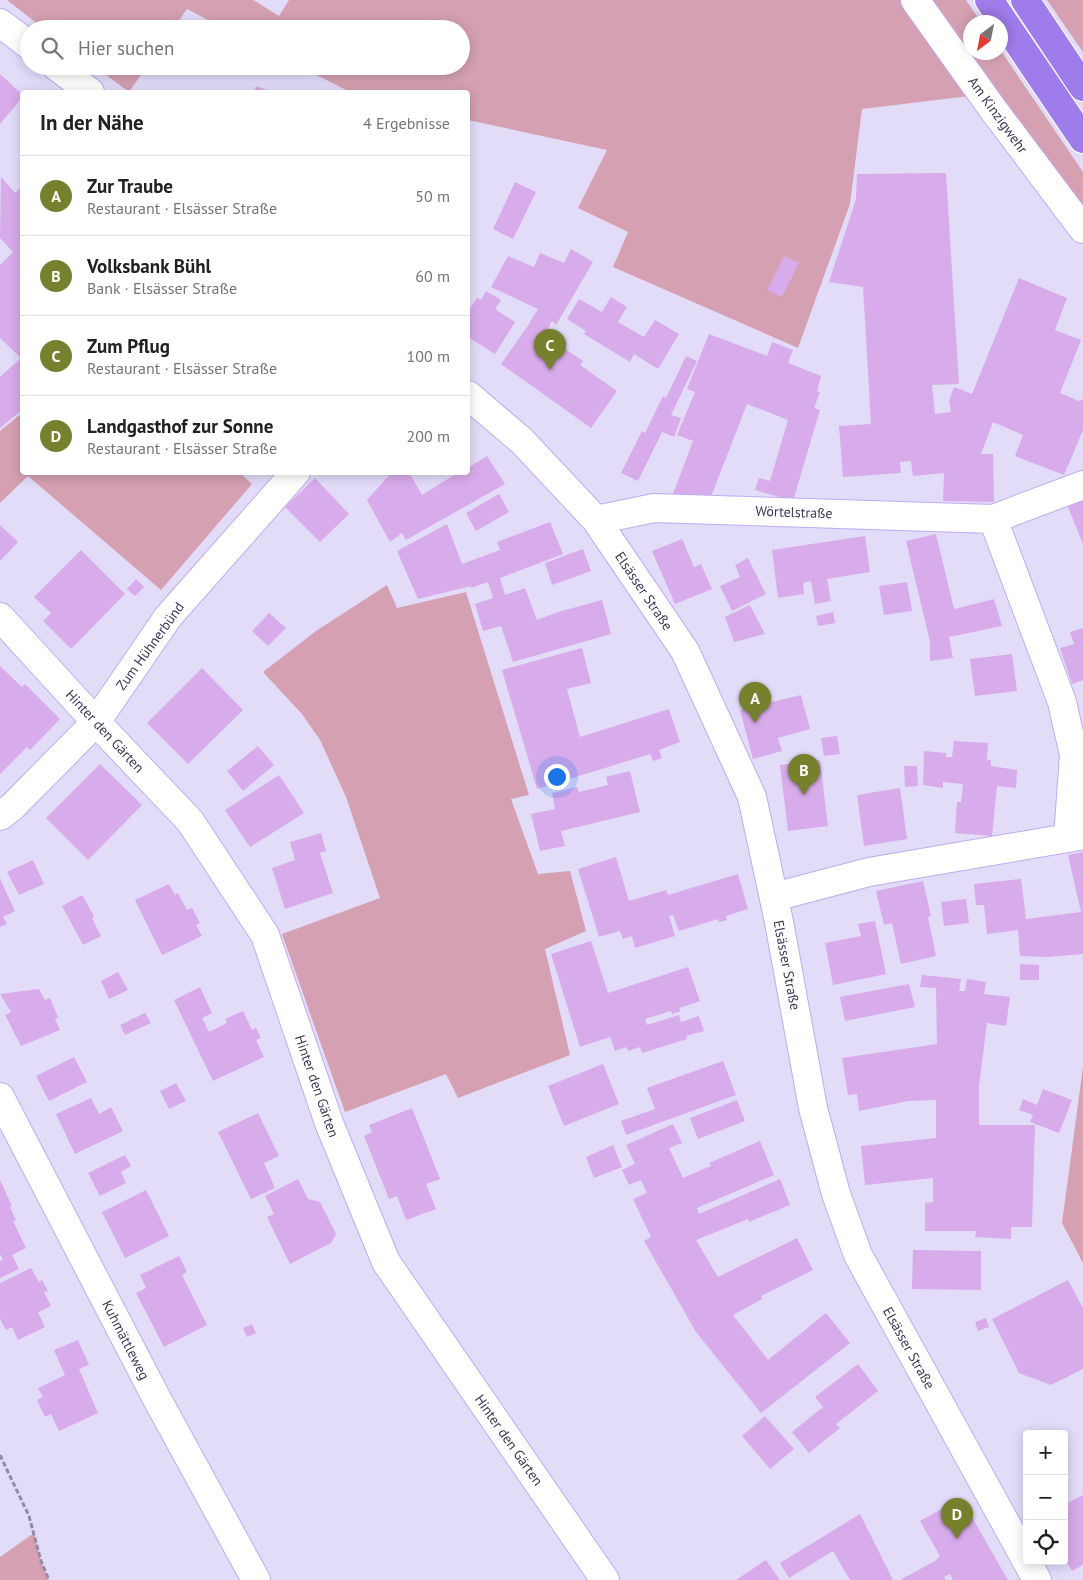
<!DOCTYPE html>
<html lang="de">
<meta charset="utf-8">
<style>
:root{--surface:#fff;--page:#f2f2f2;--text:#202124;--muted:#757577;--line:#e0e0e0;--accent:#76802d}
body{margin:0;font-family:"PT Sans",sans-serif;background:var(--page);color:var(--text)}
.controls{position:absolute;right:15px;bottom:15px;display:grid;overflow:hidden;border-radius:5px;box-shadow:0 2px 12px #0003}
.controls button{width:45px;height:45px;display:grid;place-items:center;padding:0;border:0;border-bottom:1px solid var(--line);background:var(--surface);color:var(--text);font:25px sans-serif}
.compass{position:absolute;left:963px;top:15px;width:45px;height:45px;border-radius:50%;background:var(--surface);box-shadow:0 2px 12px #0003;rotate:212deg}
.you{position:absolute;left:556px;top:776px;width:18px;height:18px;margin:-12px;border:4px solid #fff;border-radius:50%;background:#1a73e8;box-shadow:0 0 0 8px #1a73e833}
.badge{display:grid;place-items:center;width:32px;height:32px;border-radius:50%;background:var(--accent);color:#fff;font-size:16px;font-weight:700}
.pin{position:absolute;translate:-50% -41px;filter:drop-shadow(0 1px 2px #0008)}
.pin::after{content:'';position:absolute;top:26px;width:18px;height:15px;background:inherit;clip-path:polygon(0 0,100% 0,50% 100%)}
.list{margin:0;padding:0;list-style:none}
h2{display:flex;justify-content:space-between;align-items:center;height:65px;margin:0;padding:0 20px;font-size:21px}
h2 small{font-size:16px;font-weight:400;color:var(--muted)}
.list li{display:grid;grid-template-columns:32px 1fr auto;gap:15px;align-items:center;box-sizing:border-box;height:80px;padding:0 20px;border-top:1px solid var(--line)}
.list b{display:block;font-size:19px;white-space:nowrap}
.list p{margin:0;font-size:16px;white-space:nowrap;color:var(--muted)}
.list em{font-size:16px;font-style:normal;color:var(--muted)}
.icon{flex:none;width:28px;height:28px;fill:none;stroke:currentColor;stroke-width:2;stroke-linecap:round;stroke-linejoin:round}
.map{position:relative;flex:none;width:1083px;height:1580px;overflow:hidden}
.search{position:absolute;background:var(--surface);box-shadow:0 2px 12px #0003;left:20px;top:20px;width:450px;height:55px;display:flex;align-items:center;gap:12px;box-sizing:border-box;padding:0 18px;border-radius:28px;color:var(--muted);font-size:19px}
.panel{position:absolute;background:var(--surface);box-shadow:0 2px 12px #0003;left:20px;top:90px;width:450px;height:385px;border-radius:5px}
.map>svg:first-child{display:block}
</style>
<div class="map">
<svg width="1083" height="1580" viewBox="0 0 1083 1580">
<rect width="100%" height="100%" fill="#e3dcf9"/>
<path fill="#d4a0b2" d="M7,0H253L279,16L289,0H966L981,22H970V52H1000L1001,51L1083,172V213L994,93L862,109L850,204L798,348L613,267L628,232L578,208L607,150L468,120V92H350L299,66H461V29H225L187,9L173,29H44Z
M1047,0H1083V52Z
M94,66H147L129,92Z
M22,413V472H239L252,484L161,590L28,476L0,503V431Z
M387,585L397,608L466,592L529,795L511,799L538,874L570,871L586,931L545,949L570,1055L458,1098L446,1074L345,1112L282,934L380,898L346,797L320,740L302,714L263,672L316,631Z
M1083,1067V1263L1062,1223Z
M34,1533L41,1561L49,1580H0V1557Z"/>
<path fill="#d8abea" d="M0,74L22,94V98L0,124Z
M256,86L272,92H254Z
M946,173L959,384L932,385L935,414L951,412L949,401L954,387L972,394L1019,278L1067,298L1055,330L1081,340L1060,393L1079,401L1083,399V430L1064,475L1015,456L1023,435L993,422L981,454H993L994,502L943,501L944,473L913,476L911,461L900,462L901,473L843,477L839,426L871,424L863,287L829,282L856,199L857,174Z
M1,177L15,193L22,186V410L0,428V377L21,358L0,338V265L13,252L0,238Z
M515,182L536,192L513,239L493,229Z
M571,249L593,262L556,325L552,321L543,338L559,349L561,346L583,361L580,365L617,391L591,428L501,364L527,327L538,309L491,287L508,256L534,267L540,253L564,263Z
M784,256L799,263L782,297L767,290Z
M486,291L501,300L495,309L515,322L495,354L468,337V312L477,298L481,300Z
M611,297L627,307L618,322L644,337L655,320L679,334L658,369L634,354L630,362L584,334L586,331L567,319L579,299L602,312Z
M709,334L767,356L772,342L793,350L788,363L821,376L817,391L820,392L814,408L820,410L793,501L755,490L759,478L770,481L788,420L747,404L707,507L673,494L693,441L677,435L695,392L687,389Z
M686,356L697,361L671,415L681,418L674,437L662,432L638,481L621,473L642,431L645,433L663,396L666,398Z
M487,456L505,484L406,540L402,533L390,542L367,500L392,472H409L422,495L459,472H468V468Z
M315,478L349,514L320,542L285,507Z
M499,494L509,512L476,531L466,513Z
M1083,499V544L1068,507Z
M550,522L563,554L500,578L505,595L525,588L537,620L558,612L602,600L611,634L513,662L501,626L483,631L475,604L493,598L488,582L471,588V586L418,599L397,551L447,524L462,564L500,550L497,542Z
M0,525L18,542L0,561Z
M936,534L954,609L994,599L1002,626L949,637L953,658L930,661V642L906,541Z
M865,536L870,572L827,579L831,601L815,604L811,581L803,583L804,594L778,598L772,550Z
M682,539L694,567L701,564L712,589L675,604L652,551Z
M583,549L591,571L552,585L545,563Z
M81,550L125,594L71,649L43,621L51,613L34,597Z
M748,558L766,594L732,611L720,586L740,577L735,565Z
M136,579L144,587L135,596L127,589Z
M907,582L912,611L884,615L879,586Z
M750,605L765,634L734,642L725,617Z
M833,612L835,623L818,626L816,616Z
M269,613L286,628L268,646L252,631Z
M1083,628V680L1072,684L1060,648L1074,644L1070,632Z
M582,648L591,683L567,689L580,737L669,709L680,742L659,750L662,758L653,761L650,754L537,789L502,670Z
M1012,654L1017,691L975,696L970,659Z
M0,666L22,687L25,684L60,719L30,750L27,747L0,774Z
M202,668L243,710L188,764L147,723Z
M801,695L810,729L778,738L782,751L753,759L740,710Z
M837,736L840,754L824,756L821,738Z
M954,741L988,743L987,760H991V766L1017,770L1016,788L997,786L992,836L955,833L957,802H961L963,784L943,782V788L923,785L924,751L946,753V757H952Z
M258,746L274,765L243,791L227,771Z
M820,760L828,826L788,831L780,765Z
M100,764L142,805L88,860L46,818Z
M904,766H917L918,786L905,787Z
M630,771L640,812L561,831L565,846L540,851L531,814L555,809L552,793L577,787L579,792L608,785L606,777Z
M279,775L304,813L250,847L225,810Z
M900,788L907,839L864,846L857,795Z
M321,833L326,851L320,853L333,893L285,909L272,868L295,860L290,842Z
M1083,852V954L1047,957L1020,956L1018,930L987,934L984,905H976L974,884L1021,879L1026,919L1081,912L1068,855Z
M616,857L629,901L666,890L668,895L738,874L748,909L726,916L727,920L719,922L718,919L679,931L673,915L669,916L675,936L635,948L632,936L623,939L620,931L599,937L578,869Z
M33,860L44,884L19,895L7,872Z
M0,879L15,911L3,917L7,924L0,927Z
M923,881L931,916L928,917L936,956L901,964L892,923L884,925L876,891Z
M169,884L175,895L178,893L187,910L192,908L200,923L196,925L202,936L162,955L135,900Z
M82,895L94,916L92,918L101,936L83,945L62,906Z
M966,899L969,923L944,926L941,902Z
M875,921L886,974L833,985L825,943L861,936L858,924Z
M591,941L608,993L688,967L700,1001L679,1008L681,1011L672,1014L671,1011L645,1019L647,1025L679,1015L681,1022L699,1016L704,1031L686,1036L687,1039L642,1053L640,1047L628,1051L626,1047L615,1051L610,1037L580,1047L551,954Z
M1020,964L1039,965V980H1020Z
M118,972L128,990L109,999L101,981Z
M922,975L961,979L959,991H965L967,979L986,982L984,994L1010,997L1006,1026L987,1023L979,1086V1125H1035L1032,1227H1011V1239L975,1237L976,1231H925V1203L933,1202V1178L865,1185L861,1146L936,1138V1100L908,1101L859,1111L857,1094L848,1095L842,1058L937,1044L936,988L920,987Z
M909,984L915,1007L845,1021L840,997Z
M200,987L212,1013L202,1018L209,1032L227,1023L225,1019L243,1011L252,1030L256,1028L261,1038L256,1040L264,1057L213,1081L174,1000Z
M39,989L45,1000L50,998L58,1017L55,1019L60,1030L21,1046L5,1015L11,1012L0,994Z
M145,1013L151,1023L125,1035L120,1025Z
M74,1057L87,1082L49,1101L36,1076Z
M723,1061L736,1095L626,1135L621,1121L655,1109L647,1088Z
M603,1064L619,1104L564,1126L548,1086Z
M176,1083L186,1101L169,1109L160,1091Z
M1043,1089L1072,1100L1059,1133L1030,1122L1033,1115L1019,1110L1023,1099L1037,1105Z
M91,1098L99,1114L111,1107L123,1131L75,1154L56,1114Z
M737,1100L745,1121L698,1139L690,1118Z
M412,1108L440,1179L426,1184L436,1209L406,1220L397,1196L389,1199L364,1136L372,1132L369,1125Z
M258,1113L279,1156L264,1163L275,1188L251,1199L218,1132Z
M673,1124L682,1143L669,1148L683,1178L711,1166L709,1163L760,1141L774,1175L697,1208L699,1214L780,1179L790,1205L749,1222L748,1219L696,1240L718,1277L797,1238L813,1270L761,1296L762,1299L733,1315L768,1360L826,1313L850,1343L761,1413L696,1332L644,1241L651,1237L633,1199L647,1193L641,1180L629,1185L622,1170L635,1164L626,1145Z
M613,1145L622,1167L594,1178L586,1157Z
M125,1155L131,1166L121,1172L126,1183L100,1196L88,1173Z
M298,1179L308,1199L320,1202L336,1234L331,1243L290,1264L267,1217L274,1214L265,1196Z
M0,1180L12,1206L10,1207L16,1220L13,1221L26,1248L12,1255L19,1269L0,1278V1261L3,1260L0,1254Z
M146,1190L169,1236L125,1258L102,1212Z
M913,1250L981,1251V1290L912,1289Z
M179,1256L187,1272L182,1275L207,1325L164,1347L136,1293L146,1288L140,1275Z
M31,1268L39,1282L42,1280L48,1291L44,1292L51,1306L38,1312L45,1327L18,1340L12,1327L6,1330L0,1319V1283Z
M1068,1280L1083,1308V1369L1051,1385L1019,1373L992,1319Z
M986,1318L989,1327L978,1331L975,1322Z
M252,1324L256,1333L247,1337L243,1328Z
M78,1340L89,1365L79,1369L98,1413L59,1431L51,1414L45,1417L37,1400L43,1397L38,1388L65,1375L54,1350Z
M858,1364L878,1391L836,1424L840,1428L809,1453L792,1432L823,1407L815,1397Z
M765,1416L794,1449L770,1469L742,1436Z
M1083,1495V1565L1072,1571L1064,1558V1505Z
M961,1498L1008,1580H953L950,1574L944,1577L946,1580H900L935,1561L940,1556L920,1521Z
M860,1514L893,1580H850L833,1551L789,1578L780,1563Z
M766,1560L780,1580H736Z"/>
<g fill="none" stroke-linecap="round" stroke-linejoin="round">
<g stroke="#beacf2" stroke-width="30">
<path id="minor" d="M915,0L992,108L1083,229
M0,23L29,45
M56,66L90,92
M468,395L522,441L596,520L685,651L752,797L779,922L813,1108L836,1194L858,1255L1037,1580
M993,519L1083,485
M596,520L654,508L993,519L1062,702L1074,755L1068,838L1083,835
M0,617L96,722L190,821L265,935L329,1123L386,1262L605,1580
M0,816L12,807L96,722L168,617L296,472
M774,897L869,872L1068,838
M0,1097L157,1399L256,1580"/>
</g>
<g stroke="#fff" stroke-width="30">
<path id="highway" d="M989,0L1083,139
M1025,0L1083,87"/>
</g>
<path stroke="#938ba8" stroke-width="3" stroke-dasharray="5 2.5" stroke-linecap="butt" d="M0,1455L29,1516L41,1561L49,1580"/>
<use href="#minor" stroke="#fff" stroke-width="28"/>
<use href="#highway" stroke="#9f7ceb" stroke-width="28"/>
</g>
<g text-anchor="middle" stroke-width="4.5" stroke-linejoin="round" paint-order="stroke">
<g font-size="14" fill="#3e3653" stroke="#fff">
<text transform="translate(998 115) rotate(54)" y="5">Am Kinzigwehr</text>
<text transform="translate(794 512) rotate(2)" y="5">Wörtelstraße</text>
<text transform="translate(644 591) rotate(56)" y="5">Elsässer Straße</text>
<text transform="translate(150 646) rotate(-54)" y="5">Zum Hühnerbünd</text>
<text transform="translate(105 731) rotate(47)" y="5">Hinter den Gärten</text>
<text transform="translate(787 965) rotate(79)" y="5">Elsässer Straße</text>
<text transform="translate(317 1086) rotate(71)" y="5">Hinter den Gärten</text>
<text transform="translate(126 1340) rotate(63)" y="5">Kuhmättleweg</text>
<text transform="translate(909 1348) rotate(61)" y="5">Elsässer Straße</text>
<text transform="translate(509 1440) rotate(55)" y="5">Hinter den Gärten</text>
</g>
</g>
</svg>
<div class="controls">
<button>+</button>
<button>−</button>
<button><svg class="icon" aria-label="locate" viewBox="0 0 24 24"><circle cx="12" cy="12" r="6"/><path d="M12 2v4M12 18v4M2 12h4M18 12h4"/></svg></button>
</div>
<svg class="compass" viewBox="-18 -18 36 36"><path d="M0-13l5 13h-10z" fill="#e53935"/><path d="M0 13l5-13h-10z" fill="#757577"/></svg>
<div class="you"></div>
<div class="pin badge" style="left:755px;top:723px">A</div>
<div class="pin badge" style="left:804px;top:795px">B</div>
<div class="pin badge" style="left:550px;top:370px">C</div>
<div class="pin badge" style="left:957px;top:1539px">D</div>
<div class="search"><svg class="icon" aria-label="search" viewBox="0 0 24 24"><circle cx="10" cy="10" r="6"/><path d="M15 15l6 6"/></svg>Hier suchen</div>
<section class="panel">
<h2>In der Nähe<small>4 Ergebnisse</small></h2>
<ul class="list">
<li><span class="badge">A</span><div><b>Zur Traube</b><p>Restaurant · Elsässer Straße</p></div><em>50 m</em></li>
<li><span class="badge">B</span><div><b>Volksbank Bühl</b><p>Bank · Elsässer Straße</p></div><em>60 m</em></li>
<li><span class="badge">C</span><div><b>Zum Pflug</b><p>Restaurant · Elsässer Straße</p></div><em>100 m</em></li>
<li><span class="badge">D</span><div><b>Landgasthof zur Sonne</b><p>Restaurant · Elsässer Straße</p></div><em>200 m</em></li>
</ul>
</section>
</div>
